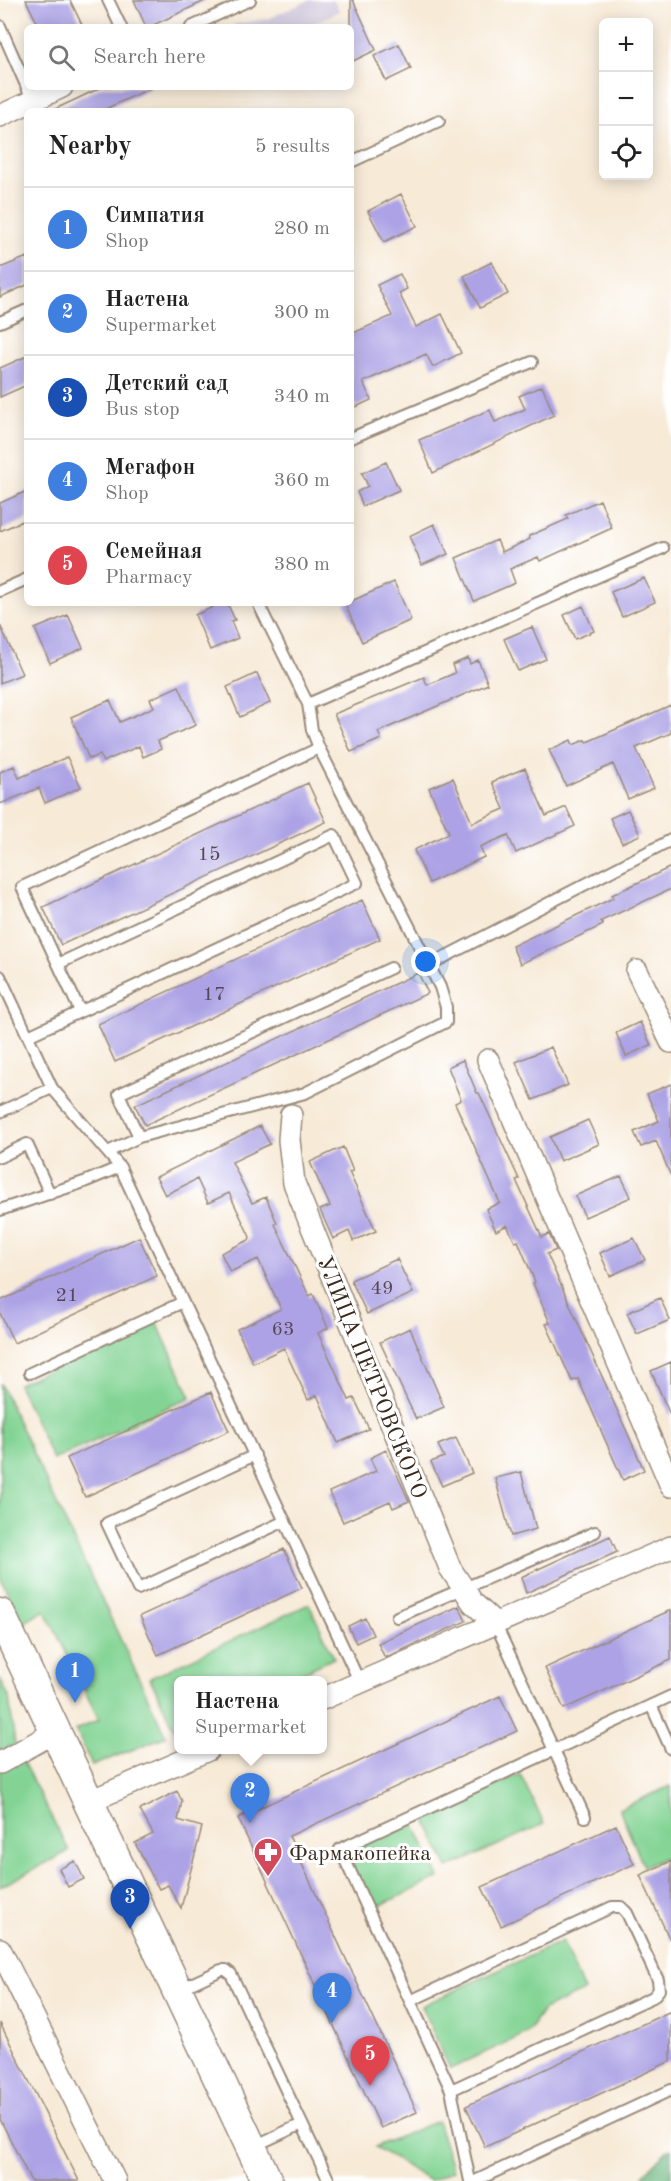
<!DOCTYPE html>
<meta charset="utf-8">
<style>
:root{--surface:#fff;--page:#f6f6f6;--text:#222;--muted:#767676;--line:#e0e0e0;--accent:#d93025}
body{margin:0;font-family:"Old Standard TT",serif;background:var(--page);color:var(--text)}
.controls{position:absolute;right:18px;top:18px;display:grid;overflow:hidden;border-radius:9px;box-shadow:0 3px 15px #0003}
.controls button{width:54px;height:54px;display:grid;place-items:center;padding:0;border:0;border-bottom:2px solid var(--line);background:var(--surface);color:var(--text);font:30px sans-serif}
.you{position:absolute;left:426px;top:962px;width:21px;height:21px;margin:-15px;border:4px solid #fff;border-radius:50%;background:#1a73e8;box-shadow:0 0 0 9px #1a73e833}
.badge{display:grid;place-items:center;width:39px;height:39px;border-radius:50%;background:var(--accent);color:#fff;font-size:20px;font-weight:700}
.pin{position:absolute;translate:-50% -50px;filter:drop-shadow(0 2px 3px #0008)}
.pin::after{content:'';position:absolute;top:32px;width:21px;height:18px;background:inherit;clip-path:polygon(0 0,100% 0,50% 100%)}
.popup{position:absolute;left:174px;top:1676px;width:153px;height:78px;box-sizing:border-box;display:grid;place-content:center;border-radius:9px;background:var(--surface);filter:drop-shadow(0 2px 4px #0005);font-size:20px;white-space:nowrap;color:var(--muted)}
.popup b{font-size:22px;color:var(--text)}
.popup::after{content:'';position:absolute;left:50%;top:100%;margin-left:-12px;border:12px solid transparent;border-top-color:var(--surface)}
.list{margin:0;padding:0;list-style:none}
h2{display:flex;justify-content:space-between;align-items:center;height:78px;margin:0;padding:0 24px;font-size:26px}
h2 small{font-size:20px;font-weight:400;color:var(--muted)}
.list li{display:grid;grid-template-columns:39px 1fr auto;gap:18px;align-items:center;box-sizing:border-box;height:84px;padding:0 24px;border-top:2px solid var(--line)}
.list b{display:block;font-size:22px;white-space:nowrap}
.list p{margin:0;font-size:20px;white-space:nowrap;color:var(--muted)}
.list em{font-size:20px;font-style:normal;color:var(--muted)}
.icon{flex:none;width:33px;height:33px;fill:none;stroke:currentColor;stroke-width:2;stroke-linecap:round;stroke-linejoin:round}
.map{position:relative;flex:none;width:671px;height:2181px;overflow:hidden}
.search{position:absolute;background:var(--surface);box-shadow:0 3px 15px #0003;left:24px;top:24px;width:330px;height:66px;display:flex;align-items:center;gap:15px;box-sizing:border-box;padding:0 21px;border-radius:9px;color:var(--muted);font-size:22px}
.panel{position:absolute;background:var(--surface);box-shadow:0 3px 15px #0003;left:24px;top:108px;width:330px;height:498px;border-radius:9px}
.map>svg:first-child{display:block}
</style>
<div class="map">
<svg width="671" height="2181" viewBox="0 0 671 2181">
<rect width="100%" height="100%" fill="#fff"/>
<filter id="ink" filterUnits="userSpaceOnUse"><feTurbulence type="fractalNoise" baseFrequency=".0167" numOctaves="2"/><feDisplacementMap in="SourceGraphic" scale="12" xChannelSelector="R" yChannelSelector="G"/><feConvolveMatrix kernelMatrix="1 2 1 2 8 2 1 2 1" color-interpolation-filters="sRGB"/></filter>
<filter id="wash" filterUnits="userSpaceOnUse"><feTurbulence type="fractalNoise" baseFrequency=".008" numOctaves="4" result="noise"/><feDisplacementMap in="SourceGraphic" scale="24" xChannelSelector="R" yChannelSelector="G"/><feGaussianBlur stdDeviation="1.35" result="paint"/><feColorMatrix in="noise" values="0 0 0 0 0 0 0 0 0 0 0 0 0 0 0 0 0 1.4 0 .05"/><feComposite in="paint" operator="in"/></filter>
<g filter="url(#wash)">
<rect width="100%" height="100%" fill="#f7ead7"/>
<path fill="#c9bfd7" d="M310,0H333L340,11L306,27H231L237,24L267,19Z"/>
<path fill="#83d494" stroke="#5f7f59" stroke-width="1.5" d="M156,1321L191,1397L53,1460L18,1384Z
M0,1383L166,1736L92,1766L76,1730L99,1720L45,1610L22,1624L0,1576Z
M309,1604L334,1658L287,1680H178V1731L176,1732L150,1678Z
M0,1678L9,1697L15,1745L0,1751Z
M21,1758L69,1851L0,1887V1769Z
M520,1774L544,1824L448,1868L425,1818Z
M671,1786V1855L644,1867L619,1809Z
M412,1819L439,1878L372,1909L345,1851Z
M562,1941L584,1991L543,2010L527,2033L450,2069L421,2006Z
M437,2121L453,2170L430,2181L375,2147Z"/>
<path fill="#6ab67e" stroke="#52704e" stroke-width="1.5" d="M671,2149V2181H645L644,2174L666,2151Z"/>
<g id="blocks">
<path fill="#aca2e5" d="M26,0H70L83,27H39Z
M134,0H207L149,27H146Z
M351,0H353L376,50L351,62Z
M399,44L411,69L386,81L374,56Z
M102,87H153L101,111H51Z
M401,194L417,226L384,242L368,211Z
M27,257V285L0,297V268Z
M492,262L508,294L480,308L464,276Z
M400,274L407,289L399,293L416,327L442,314L461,353L433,367L426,354L363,382L371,400L356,407L351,396V334L392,316L377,285Z
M27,356V385L0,397V368Z
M542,386L554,415L433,473L419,440L490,410L495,422L525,409L519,396Z
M386,462L399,490L363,506L357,492L368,486L362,473Z
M27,491V519L0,531V503Z
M600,500L612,528L540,561L538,557L510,569L515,583L474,601L456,558L497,540L502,552L530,539L529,536L568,519L566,515Z
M434,524L448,554L422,565L409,536Z
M644,578L655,602L622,617L611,592Z
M394,582L411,620L362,642L345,604Z
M222,603H227L235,620L231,621L238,638L210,650L195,615Z
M583,606L594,631L575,639L564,615Z
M68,615L83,648L50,663L35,629Z
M0,625L22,674L0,683Z
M532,627L546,659L518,671L504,639Z
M468,658L470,664L478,660L488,684L378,732L381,739L351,752L334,714L424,677L427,685L455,673L452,665Z
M257,673L270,703L240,717L227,687Z
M179,686L196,725L158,741L161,749L143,757L139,746L103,762L100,755L89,759L71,717L110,700L120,722L154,707L150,699Z
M671,705V733L636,748L654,788L628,799L613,764L566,786L549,750L571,740L573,745L585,740L587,742Z
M67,757L81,787L45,803L39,788L0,804V772L14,766L19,778Z
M525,768L546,816L566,807L575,826L516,853L508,835L480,847L484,857L429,883L414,850L449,833L429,788L453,778L472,823L504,809L492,782Z
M308,783L326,822L61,945L43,907Z
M628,810L640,835L622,843L610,818Z
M671,867V889L601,921L603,925L520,964L512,946L613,898L612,895Z
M362,900L380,939L115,1062L98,1024Z
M418,973L428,993L145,1125L135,1105Z
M640,1022L651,1045L626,1056L616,1033Z
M551,1047L568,1085L533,1100L516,1062Z
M463,1060L477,1093H479L519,1179L516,1180L542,1237L549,1234L556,1250L547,1254L644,1470L623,1480L578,1379L572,1381L546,1324L550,1323L533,1283L535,1282L518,1241L515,1242L507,1225L496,1231L486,1209L500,1203L455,1103L461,1100L448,1067Z
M671,1084V1176L656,1141L641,1147L634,1132L659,1121L647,1094Z
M588,1120L599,1144L560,1161L550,1137Z
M260,1126L270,1144L232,1162L252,1203L266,1197L277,1223L275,1224L309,1296L313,1294L328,1328L318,1333L349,1400L354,1398L369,1429L338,1443L317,1395L308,1400L284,1348L253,1363L237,1329L281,1309L258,1259L230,1272L221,1253L249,1240L250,1237L229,1193L208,1203L197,1179L165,1195L156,1177Z
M343,1147L353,1171L349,1172L376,1231L353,1241L349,1231L333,1239L320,1210L330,1206L310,1162Z
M621,1176L631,1197L585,1217L575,1196Z
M139,1237L157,1276L14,1343L0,1313V1301Z
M634,1238L645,1260L610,1276L600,1253Z
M397,1259L413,1293L367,1314L351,1280Z
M660,1298L670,1320L637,1334L627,1313Z
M410,1328L444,1407L416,1419L380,1342Z
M671,1362V1417L651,1371Z
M211,1392L229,1431L85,1497L67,1458Z
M456,1438L472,1473L442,1486L431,1462L444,1457L438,1445Z
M386,1450L409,1501L393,1508L390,1501L343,1522L329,1492L376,1471L370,1458Z
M521,1472L536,1529L511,1536L495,1478Z
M610,1536L617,1552L526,1593L521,1577Z
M284,1549L302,1588L158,1655L140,1616Z
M459,1606L466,1621L385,1658L378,1643Z
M671,1610V1660L564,1709L545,1668Z
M365,1618L373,1635L356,1643L348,1626Z
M500,1696L517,1731L289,1836L417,2112L381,2128L238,1818Z
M177,1791L182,1801L178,1820L202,1827L181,1908L168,1885L159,1889L135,1843L153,1834L140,1810Z
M616,1825L634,1864L501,1926L482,1887Z
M75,1861L84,1879L68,1887L59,1869Z
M671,1861V1942L640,1875Z
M671,2011V2061L485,2147L466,2106Z
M0,2023L79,2181H31L0,2119Z"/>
</g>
</g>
<g filter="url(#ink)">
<use href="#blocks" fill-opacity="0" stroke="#998a7a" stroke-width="1.5"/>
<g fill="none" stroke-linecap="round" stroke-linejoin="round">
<g stroke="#998a7a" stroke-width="14">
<path id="service" d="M108,0L121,27
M0,26L33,101
M191,27L250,0
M351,162L439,121
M0,322L27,310
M351,438L532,362
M0,591L27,579
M308,704L663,548
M429,965L671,840
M0,976L52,1088L120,1167L360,1683
M80,1011L22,887L319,748
M28,1036L357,883L334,835L58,964
M0,1112L52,1088
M139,1137L119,1094L391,968
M108,1152L139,1137L305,1093L446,1022V1007L440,987L319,748L312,730L308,704L258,603
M0,1157L27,1144L50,1194
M0,1210L84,1182L120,1167
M30,1373L183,1302
M255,1455L107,1523L138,1589L285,1521
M397,1617L595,1532
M495,1623L585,1817
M651,1705L671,1749
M180,1989L221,1970H226L231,1974L329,2181
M410,2001L612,1907H621L627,1913L658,1980L659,1990L653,1997L451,2090
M252,2147L302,2124
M470,2181L451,2090L340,1849L671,1696
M475,2181L671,2090"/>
</g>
<g stroke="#998a7a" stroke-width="24">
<path id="minor" d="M0,116L62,87
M637,971L671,1042
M488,1060L671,1486
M291,1115L289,1140L294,1183L450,1568L473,1603L495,1623
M322,1699L671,1547
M0,1763L55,1732
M88,1802L208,1750
M0,1949L115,2181"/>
</g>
<g stroke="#998a7a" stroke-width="33">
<path id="secondary" d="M0,1614L267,2181"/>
</g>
<use href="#service" stroke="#fff" stroke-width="10"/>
<use href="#minor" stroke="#fff" stroke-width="21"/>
<use href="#secondary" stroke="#fff" stroke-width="30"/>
</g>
</g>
<defs>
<g id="pharmacy-pin" transform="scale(1.5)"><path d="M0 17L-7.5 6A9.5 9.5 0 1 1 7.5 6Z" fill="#d1495b" stroke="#fff"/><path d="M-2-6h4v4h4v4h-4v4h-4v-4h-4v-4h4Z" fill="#fff"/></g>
</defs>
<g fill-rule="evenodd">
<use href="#pharmacy-pin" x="268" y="1852"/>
</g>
<g text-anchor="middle" stroke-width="6" stroke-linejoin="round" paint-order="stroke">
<g font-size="20" fill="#574850">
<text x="209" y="860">15</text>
<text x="214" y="1000">17</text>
<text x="382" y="1294">49</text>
<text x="67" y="1301">21</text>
<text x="283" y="1335">63</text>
</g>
<g font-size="22" fill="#3b2a1e" stroke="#fff">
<text transform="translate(373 1377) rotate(68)" y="8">УЛИЦА ПЕТРОВСКОГО</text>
</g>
<g font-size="22" fill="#3b2a1e" stroke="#fff" text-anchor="start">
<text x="289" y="1860">Фармакопейка</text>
</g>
</g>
</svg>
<div class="controls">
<button>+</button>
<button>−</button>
<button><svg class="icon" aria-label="locate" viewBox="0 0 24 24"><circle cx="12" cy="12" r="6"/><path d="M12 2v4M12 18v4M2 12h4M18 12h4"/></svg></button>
</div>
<div class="you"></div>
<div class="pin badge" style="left:75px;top:1703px;background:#3f7fe0">1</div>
<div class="pin badge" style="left:250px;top:1823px;background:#3f7fe0">2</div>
<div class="popup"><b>Настена</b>Supermarket</div>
<div class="pin badge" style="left:130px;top:1929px;background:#1a4fb4">3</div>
<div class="pin badge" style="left:332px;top:2023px;background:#3f7fe0">4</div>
<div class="pin badge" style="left:370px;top:2086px;background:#e0444e">5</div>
<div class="search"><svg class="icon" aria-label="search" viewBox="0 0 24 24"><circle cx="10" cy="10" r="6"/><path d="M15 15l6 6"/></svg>Search here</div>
<section class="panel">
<h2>Nearby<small>5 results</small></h2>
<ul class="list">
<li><span class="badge" style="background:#3f7fe0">1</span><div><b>Симпатия</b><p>Shop</p></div><em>280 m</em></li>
<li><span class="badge" style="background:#3f7fe0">2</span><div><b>Настена</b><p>Supermarket</p></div><em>300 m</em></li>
<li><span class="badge" style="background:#1a4fb4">3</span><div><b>Детский сад</b><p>Bus stop</p></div><em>340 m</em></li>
<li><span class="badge" style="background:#3f7fe0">4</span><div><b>Мегафон</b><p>Shop</p></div><em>360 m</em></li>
<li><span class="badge" style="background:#e0444e">5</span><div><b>Семейная</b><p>Pharmacy</p></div><em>380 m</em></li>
</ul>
</section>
</div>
